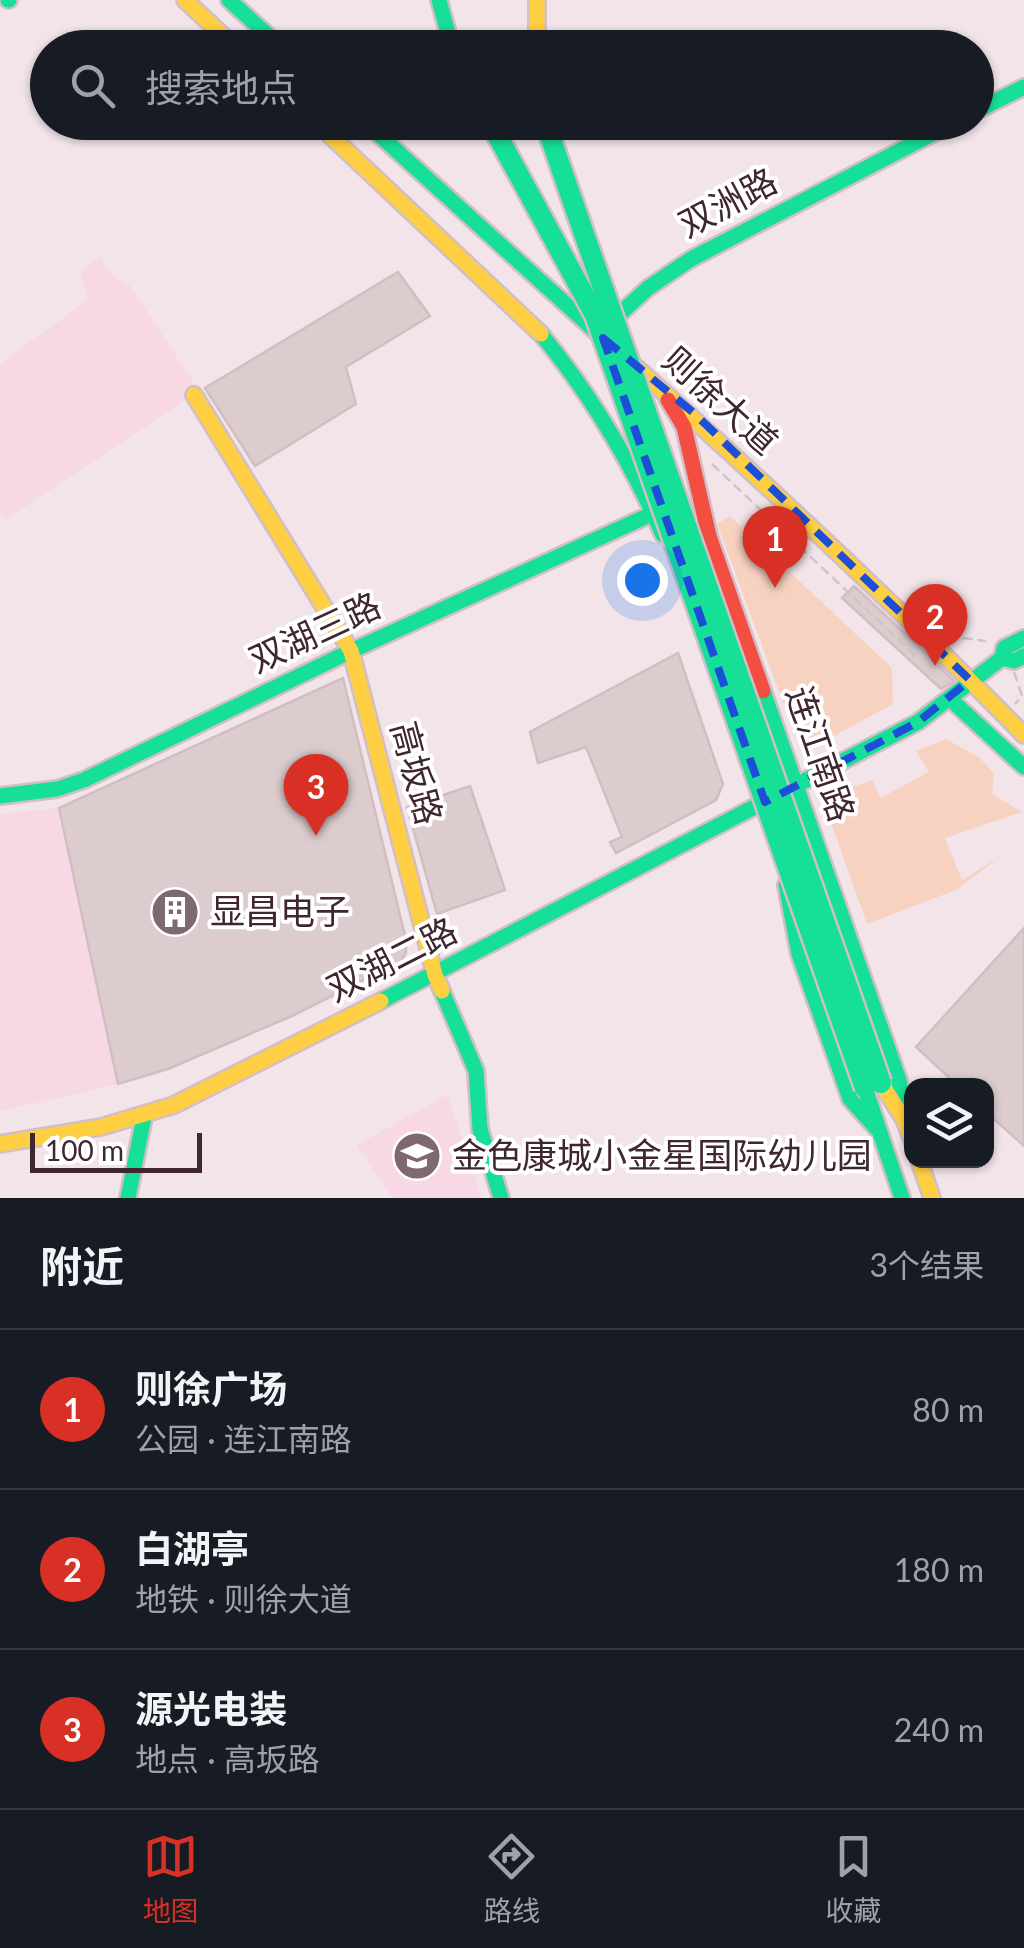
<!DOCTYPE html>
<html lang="zh">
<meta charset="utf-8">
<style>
:root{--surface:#171b24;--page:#20242c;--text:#f1f3f6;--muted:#9ea1a6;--line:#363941;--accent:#d93025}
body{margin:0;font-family:Lato,"Noto Sans SC",sans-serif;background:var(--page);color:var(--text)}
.controls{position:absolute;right:30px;bottom:30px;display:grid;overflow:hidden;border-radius:20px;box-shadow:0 2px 8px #0004}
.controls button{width:90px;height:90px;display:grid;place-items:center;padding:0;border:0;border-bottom:2px solid var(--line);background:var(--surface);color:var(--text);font:50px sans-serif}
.scale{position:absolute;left:30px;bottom:25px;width:172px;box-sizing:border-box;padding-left:10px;border:5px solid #3f2631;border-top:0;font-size:28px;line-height:35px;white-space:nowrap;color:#3f2631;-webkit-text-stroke:8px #fff;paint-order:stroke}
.you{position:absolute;left:642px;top:580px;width:35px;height:35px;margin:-25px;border:8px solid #fff;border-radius:50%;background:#1a73e8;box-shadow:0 0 0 15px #1a73e833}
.badge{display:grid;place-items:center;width:65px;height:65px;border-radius:50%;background:var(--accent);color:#fff;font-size:32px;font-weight:700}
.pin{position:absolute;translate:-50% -82px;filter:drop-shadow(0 2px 5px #0008)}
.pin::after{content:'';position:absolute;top:52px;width:35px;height:30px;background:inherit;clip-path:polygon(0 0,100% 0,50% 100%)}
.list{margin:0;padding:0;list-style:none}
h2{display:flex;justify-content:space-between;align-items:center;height:130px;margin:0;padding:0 40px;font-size:42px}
h2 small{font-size:32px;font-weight:400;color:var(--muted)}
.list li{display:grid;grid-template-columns:65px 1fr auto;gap:30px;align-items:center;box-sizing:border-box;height:160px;padding:0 40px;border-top:2px solid var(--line)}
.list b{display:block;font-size:38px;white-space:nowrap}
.list p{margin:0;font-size:32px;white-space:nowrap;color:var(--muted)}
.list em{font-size:32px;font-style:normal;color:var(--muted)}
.icon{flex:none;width:55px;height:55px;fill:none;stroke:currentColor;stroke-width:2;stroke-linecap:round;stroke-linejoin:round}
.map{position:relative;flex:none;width:1024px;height:1198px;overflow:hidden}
.search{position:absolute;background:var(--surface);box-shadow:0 2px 8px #0004;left:30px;right:30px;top:30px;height:110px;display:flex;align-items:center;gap:25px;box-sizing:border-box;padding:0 35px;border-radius:55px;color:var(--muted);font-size:38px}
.sheet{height:610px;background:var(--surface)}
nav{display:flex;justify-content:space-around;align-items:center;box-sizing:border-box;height:140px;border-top:2px solid var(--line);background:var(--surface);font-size:28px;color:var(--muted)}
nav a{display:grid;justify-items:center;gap:5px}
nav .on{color:var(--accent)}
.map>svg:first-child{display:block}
</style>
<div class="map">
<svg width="1024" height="1198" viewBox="0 0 1024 1198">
<rect width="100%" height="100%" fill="#f2e4e9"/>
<path fill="#f7d8e4" d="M100,258L111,275L130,286L199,391L6,519L0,511V364L88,300L80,272Z
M59,808L118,1084L0,1111V814Z
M447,1095L482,1198H393L357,1145Z"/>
<path fill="#f8d2c1" d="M730,516L892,668L893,704L817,745L795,735L717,524Z
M946,739L980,758L994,774L992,794L1022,812L945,838L962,880L1001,856L956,890L867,924L825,806L831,794L873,780L880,798L929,772L916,751Z"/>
<path fill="#dcccce" stroke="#d1bec2" stroke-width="2.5" d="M398,272L430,316L346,367L356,404L255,466L205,388Z
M854,586L927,654L954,681L941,689L842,598Z
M678,653L723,784L716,800L616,853L610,842L622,837L586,747L538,763L530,732Z
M343,678L406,940V953L401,961L292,1016L168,1069L118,1084L59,808Z
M470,786L505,890L437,914L407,807Z
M1024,928V1146L986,1112V1086H958L916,1047Z"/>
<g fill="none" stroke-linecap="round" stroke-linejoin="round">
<g stroke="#d2bec6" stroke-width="20">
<path id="fast" d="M8,0H9
M229,0L282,48
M439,0L452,48
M976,111L1024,87
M365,122L602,337
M610,323L648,288L691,259L955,122
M541,334C592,396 631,462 663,535
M1002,658L1014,661L1024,656
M763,691L899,1080L904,1119
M949,698L1024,767
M0,796L57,789L84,780L351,651L654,513
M786,885L799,954L850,1099L877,1129
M442,991L476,1071L480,1129L501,1198
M381,1001L918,722L1002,658L1004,648L1024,638
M865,1088L902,1198
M128,1198L144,1117"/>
</g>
<g stroke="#d2bec6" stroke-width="20">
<path id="slow" d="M185,0L236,48
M537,0V48
M316,122L541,334
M629,361C764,482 897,605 1024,735
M194,395L351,651L435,975L442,991
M881,1083L904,1119L912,1140
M0,1144L101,1127L174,1105L381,1001
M919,1160L932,1198"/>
</g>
<g stroke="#d2bec6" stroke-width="20">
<path id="jam" d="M668,400L684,427L709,536L763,691"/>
</g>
<path stroke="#cec5c9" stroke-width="2.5" stroke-dasharray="10 5" stroke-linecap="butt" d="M712,464L919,659
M948,636L986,641
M1014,672L1022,696L1015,704"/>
<use href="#fast" stroke="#16e098" stroke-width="15"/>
<use href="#slow" stroke="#ffcf43" stroke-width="15"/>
<use href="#jam" stroke="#f24e42" stroke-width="15"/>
<g stroke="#d2bec6" stroke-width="25" stroke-linecap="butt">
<path id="fast-bridge" d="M490,122L595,315L865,1088
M546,125L881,1083"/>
</g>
<use href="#fast-bridge" stroke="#16e098" stroke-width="20"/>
</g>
<path fill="none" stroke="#1d4ed8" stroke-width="8" stroke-dasharray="20 12" stroke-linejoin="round" d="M603,338L695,414L970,680L918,722L765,802Z"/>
<defs>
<g id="building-disc" transform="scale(2.5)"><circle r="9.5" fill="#7e6871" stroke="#fff"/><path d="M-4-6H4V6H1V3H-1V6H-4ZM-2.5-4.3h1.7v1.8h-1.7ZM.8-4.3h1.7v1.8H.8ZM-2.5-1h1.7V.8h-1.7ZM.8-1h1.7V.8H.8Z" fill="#fff"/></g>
<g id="school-disc" transform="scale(2.5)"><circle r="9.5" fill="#7e6871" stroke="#fff"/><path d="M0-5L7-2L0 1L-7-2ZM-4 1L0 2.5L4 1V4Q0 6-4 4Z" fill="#fff"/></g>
</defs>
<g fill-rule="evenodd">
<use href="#building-disc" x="175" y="912"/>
<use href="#school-disc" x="417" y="1156"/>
</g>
<g text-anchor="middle" stroke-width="8" stroke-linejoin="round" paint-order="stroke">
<g font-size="35" fill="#3f2631" stroke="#fff">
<text transform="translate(728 203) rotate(-28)" y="12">双洲路</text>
<text transform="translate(720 401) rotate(42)" y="12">则徐大道</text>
<text transform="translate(315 633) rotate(-25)" y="12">双湖三路</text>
<text transform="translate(820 754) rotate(71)" y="12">连江南路</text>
<text transform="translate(416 773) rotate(75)" y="12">高坂路</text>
<text transform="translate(392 960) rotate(-27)" y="12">双湖二路</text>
</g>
<g font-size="35" fill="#3f2631" stroke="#fff" text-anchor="start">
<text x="210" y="924">显昌电子</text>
<text x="452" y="1168">金色康城小金星国际幼儿园</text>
</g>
</g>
</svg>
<div class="controls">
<button><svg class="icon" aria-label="layers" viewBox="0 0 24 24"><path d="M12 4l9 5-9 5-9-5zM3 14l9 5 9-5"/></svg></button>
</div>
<div class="scale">100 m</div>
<div class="you"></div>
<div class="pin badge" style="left:775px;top:588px">1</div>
<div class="pin badge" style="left:935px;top:666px">2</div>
<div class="pin badge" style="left:316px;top:836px">3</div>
<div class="search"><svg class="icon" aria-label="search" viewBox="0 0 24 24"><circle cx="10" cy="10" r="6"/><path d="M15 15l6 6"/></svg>搜索地点</div>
</div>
<section class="sheet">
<h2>附近<small>3个结果</small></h2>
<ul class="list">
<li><span class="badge">1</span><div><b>则徐广场</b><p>公园 · 连江南路</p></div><em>80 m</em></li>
<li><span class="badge">2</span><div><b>白湖亭</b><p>地铁 · 则徐大道</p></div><em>180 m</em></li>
<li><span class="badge">3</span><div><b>源光电装</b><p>地点 · 高坂路</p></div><em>240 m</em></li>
</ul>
</section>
<nav>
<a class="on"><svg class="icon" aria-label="map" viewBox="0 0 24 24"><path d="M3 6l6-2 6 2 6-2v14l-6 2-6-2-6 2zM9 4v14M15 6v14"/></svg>地图</a>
<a><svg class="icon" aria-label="directions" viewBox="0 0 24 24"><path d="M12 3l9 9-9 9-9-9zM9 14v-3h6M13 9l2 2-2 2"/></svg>路线</a>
<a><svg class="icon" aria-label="saved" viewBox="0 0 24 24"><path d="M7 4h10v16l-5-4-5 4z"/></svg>收藏</a>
</nav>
